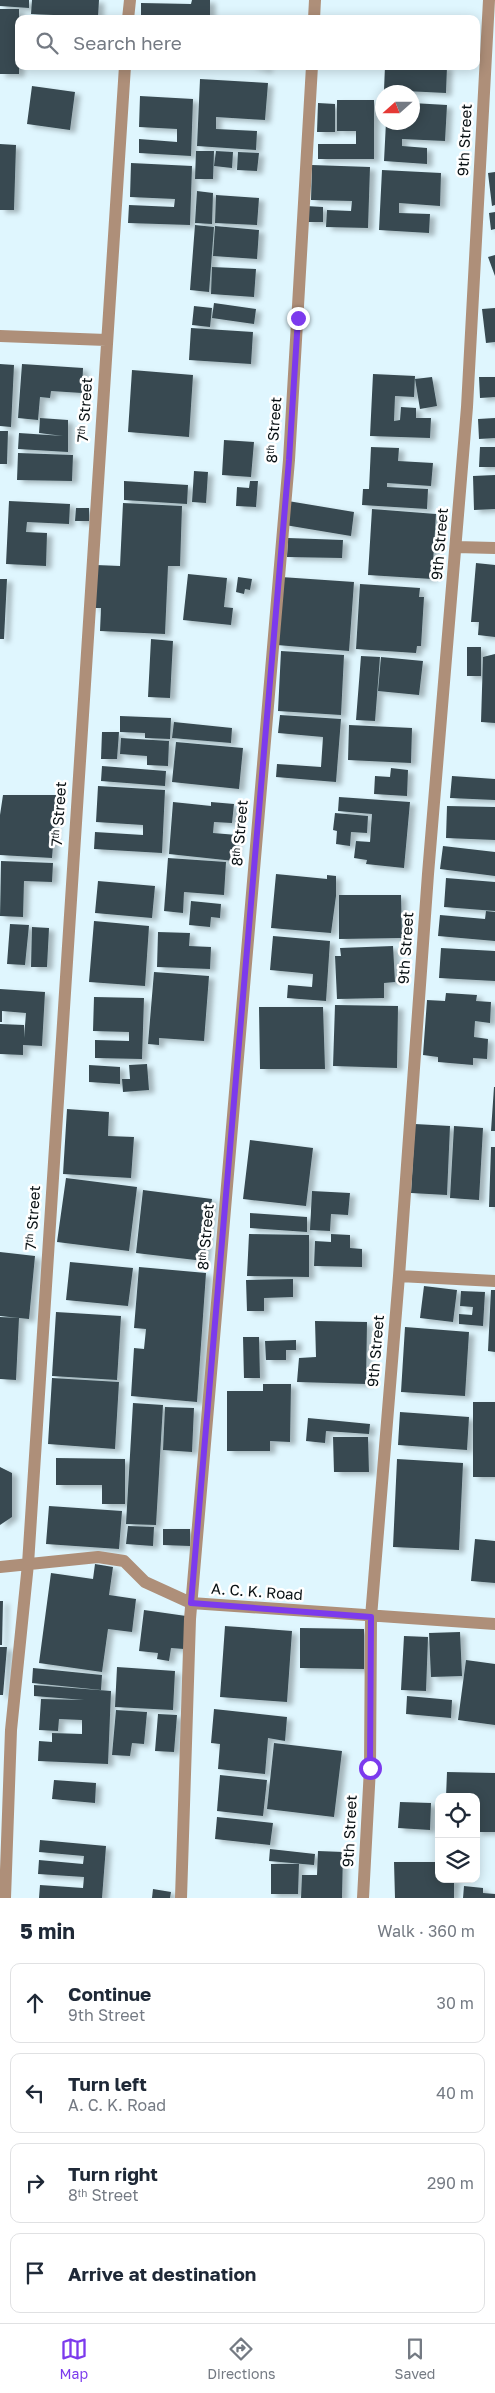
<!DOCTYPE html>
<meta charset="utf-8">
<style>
:root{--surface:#fff;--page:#f6f6f7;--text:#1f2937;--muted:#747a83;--line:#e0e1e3;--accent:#7c3aed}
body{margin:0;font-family:"Golos Text",sans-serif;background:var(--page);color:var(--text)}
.controls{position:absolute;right:15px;bottom:15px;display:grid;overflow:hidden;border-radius:10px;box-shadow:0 2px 12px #0003}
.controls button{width:45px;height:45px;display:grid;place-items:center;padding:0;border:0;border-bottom:1px solid var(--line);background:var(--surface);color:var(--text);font:25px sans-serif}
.compass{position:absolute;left:375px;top:85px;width:45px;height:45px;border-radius:50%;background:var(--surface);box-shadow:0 2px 12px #0003;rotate:249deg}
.stop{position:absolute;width:15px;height:15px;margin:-11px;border:4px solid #7c3aed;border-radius:50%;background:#fff}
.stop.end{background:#7c3aed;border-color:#fff;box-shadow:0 1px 5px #0008}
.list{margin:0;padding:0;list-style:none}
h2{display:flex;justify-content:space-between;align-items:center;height:65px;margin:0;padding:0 20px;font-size:21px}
h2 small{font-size:16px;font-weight:400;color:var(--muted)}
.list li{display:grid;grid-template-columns:32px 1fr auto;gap:15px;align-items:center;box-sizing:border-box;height:80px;margin:0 10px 10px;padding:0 10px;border:1px solid var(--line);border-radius:10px}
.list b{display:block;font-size:19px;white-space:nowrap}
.list p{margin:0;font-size:16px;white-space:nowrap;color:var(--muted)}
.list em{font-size:16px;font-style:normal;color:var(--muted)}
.icon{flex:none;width:28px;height:28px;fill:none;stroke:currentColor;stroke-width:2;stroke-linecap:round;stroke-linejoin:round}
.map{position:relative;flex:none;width:495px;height:1898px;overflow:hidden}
.search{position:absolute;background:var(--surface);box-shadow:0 2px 12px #0003;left:15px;right:15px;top:15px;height:55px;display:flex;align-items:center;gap:12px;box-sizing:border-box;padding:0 18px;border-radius:10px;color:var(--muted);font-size:19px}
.sheet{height:425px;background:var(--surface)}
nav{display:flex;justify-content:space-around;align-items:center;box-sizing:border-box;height:70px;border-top:1px solid var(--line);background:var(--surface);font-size:14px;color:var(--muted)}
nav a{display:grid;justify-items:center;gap:2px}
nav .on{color:var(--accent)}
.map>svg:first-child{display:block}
</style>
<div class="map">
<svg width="495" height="1898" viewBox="0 0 495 1898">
<defs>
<filter id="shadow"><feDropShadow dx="5.5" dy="3" stdDeviation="2.5" flood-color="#0004"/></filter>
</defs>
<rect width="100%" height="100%" fill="#dff6fe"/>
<path fill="#374a51" filter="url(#shadow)" d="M0,0H29V8L0,6Z
M32,0H99L98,17L31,14Z
M192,0H210V19H141V3L191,4Z
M0,9H19V74H0Z
M248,66H267V70Z
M385,66H447L446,93L384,90Z
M200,79L268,83L265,120L216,117V129L257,131L256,150L197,146Z
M32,86L75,92L70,130L27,124Z
M140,96L193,99L191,156L139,153V139L177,142V129L139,127Z
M337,100H374V159H318V144H356V131H337Z
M318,103L335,104V132H317Z
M412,103L447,105L445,141L402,139V146L427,148V164L384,161L386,122H412Z
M0,144L16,145L14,210H0Z
M196,151H214L213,179H195Z
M216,151L233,152L232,168L214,166Z
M238,152L259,153L257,171L237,170Z
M131,163L192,166L190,225L128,223L129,205L174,207L175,199L130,197Z
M312,165L370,167L368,228L326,227L327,210L351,211L352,201L311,200Z
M382,170L441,173L440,206L399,203V213L430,214L429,233L379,230Z
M495,172V205L492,206L488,173Z
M197,191L213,193L212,224L195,223Z
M216,195L259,198L257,225L215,223Z
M306,206L323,207V222H306Z
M495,212V229L491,230L489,213Z
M195,225L214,227L209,292L190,290Z
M215,226L259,230L257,259L213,256Z
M495,255V276L488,257Z
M212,267L256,269L254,297L211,294Z
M214,303L256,309L254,324L212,318Z
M194,306L212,308L210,327L192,325Z
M495,308V342L486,343L482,309Z
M191,328L253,332L251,364L189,360Z
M0,364L14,365L11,427L0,426Z
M22,364L83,368L82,393L51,391L50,398L40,397L38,420L18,418Z
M132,370L193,375L189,437L128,432Z
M373,374L415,376L414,397L395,396L394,421L400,420L401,407L416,408V418H431L430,438L370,436Z
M432,377L437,406L420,409L415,379Z
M479,377H495V397L480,398Z
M40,418L68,420V452L18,449L19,433L63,436L39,433Z
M495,418V438L479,439L478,419Z
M0,431H8L7,464H0Z
M224,440L254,442L251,477L222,475Z
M371,447L399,448L398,461L433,463L431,486L387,483V487L428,489L427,509L362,505L363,489H369Z
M480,447H495V467H479Z
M18,453L73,455L72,481L17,480Z
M194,471L208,472L206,503L192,502Z
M495,475V509L474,510L473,476Z
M124,481L188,485L187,504L124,500Z
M250,481H258L256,507L236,506L237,487L249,488Z
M9,501L70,504L69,524L27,522L26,532L47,533L46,566L6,564Z
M288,501L354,512L351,536L285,525Z
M123,503L182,506L180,566H168L165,634L100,631L101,608H94L96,565L120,566Z
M76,508H89V521H75Z
M372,509L436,514L432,579L368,575Z
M288,538L343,540L342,558L287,557Z
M476,563L495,565V637L478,635L479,622H471Z
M188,574L227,578L224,607L233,608L231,625L183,620Z
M238,577L252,579L250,590L245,589L244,594L236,592Z
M281,577L354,582L349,651L277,645Z
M0,579H7L4,639H0Z
M360,584L420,588L419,597H424L421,646H417L416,653L356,649Z
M151,639L173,641L170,698L148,697Z
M467,647H481V676H467Z
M281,651L344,655L341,715L278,711Z
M495,654V723L481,722L483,657Z
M361,656L380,657L375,721L356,720Z
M381,657L423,661L419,695L378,691Z
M280,715L341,719L336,782L276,777L277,764L321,767L323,737L278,733Z
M120,716L171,718L170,739L145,738V733L120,732Z
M174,722L232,728L231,743L172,738Z
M349,725L412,728L411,763L348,760Z
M102,732H119L117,759H101Z
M121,738L169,741L168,766L147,765V756L120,754Z
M176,742L243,748L239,789L172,782Z
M102,766L166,771L165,786L101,781Z
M391,768L408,770L407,796L374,794L375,776L390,777Z
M452,776L495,779V800L450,798Z
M98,786L165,790L162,853L94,849L95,832L143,835V825L96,822Z
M3,795H57L52,858L0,855V815Z
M339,797L410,802L404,868L366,864L367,860L354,858L356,841L370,842L372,814L338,811Z
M173,802L211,806V802L234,804L232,823L214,822L213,833L237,835L234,861L169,854Z
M447,806L495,807V840L446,838Z
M335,813L368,816L367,833L351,832L350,846L336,844L337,831L333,830Z
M443,846L495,852V876L440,869Z
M168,858L226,862L224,895L184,892L183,913L164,911Z
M1,861L53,863L52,882L24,881L23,917L0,916Z
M276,874L327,879V875L336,876V896L331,933L271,928Z
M446,878L495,882V911L444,907Z
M98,881L155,886L152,918L95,913Z
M339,895H401L402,938L339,939Z
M191,901L221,904L220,918L211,917L210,927L189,925Z
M486,911L495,912V941L438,936L440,915L485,919Z
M94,921L149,926L145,986L89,982Z
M10,924L29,925L25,965L7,964Z
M32,927L49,928L47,967H31Z
M158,932L190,933L189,946L211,947L210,969L157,967Z
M273,936L330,941L326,1001L287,998L288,985L312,987L313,974L270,970Z
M393,946L395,982L384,983V998L337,999L335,956H341L340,948Z
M441,948L495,951V981L439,978Z
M154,972L209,976L204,1041L159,1038V1045L148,1044Z
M0,989L45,992L42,1046L23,1045V1055L0,1054V1024L24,1025V1038L26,1013L2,1011V1022H0Z
M446,993L477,995L476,1001L491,1002L490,1023L475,1021L474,1037L488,1039L487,1059L473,1058V1065L438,1062V1057L423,1055L427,1000L445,1001Z
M94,997L144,998L142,1059L95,1058V1040L129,1041V1032L93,1031Z
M335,1005L398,1006L397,1068L333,1066Z
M259,1007H323L325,1069H260Z
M147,1064L149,1090L123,1092L122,1079H130L129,1065Z
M89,1065L120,1067V1084L89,1082Z
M494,1087H495V1131H491Z
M67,1109L109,1112L108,1136L134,1137L131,1178L63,1174Z
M415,1124L450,1126L447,1195L411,1193Z
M454,1126L483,1128L479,1200L450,1198Z
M250,1140L313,1148L306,1206L243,1199Z
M491,1147H495V1207H489Z
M66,1178L137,1187L129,1251L57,1242Z
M143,1190L212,1199L204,1261L136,1253Z
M312,1191L350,1193L348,1215L331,1214L330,1231L310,1230Z
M250,1213L307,1217V1232L250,1228Z
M249,1234L309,1235V1277L247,1276Z
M331,1234L350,1235V1248L362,1249V1267L314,1266L315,1241L331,1242Z
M0,1252L35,1256L29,1319L0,1316Z
M70,1262L133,1268L128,1306L66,1300Z
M139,1267L206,1273L197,1402L131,1396L134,1348L144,1349L146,1329L134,1328Z
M293,1279V1297L264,1298V1311H247L246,1280Z
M424,1286L457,1290L453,1322L420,1318Z
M491,1290H495V1352L488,1351Z
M461,1291L485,1292L483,1326L459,1324V1314L472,1315L473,1307L460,1306Z
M56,1312L121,1316L117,1380L52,1376Z
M0,1317L19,1318L16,1380L0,1379Z
M315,1321L367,1322L366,1384L297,1382L299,1358L316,1357Z
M405,1327L469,1332L465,1396L401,1392Z
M243,1337H259L260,1378H244Z
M296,1340V1350H286V1360H266L265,1341Z
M52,1378L119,1382L115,1449L48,1444Z
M263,1384H291L290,1442L270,1441V1451H227V1391H263Z
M473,1402H495V1477H473Z
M133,1403L163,1405L156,1525L126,1524Z
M165,1407L194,1408L192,1452L163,1450Z
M400,1412L469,1417L467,1450L398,1445Z
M308,1418L370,1424L369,1434L326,1431L325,1443L306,1441Z
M333,1437H368L369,1472H334Z
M56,1458L125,1459V1504H102V1485H56Z
M397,1459L463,1463L459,1550L393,1547Z
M0,1467L12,1473V1517L0,1525Z
M49,1506L122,1511L119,1549L46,1544Z
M128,1526L154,1527L153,1546L126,1544Z
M163,1529H190V1546L163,1545Z
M475,1539L495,1541V1583L471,1581Z
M95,1564L113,1567L109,1595L136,1599L132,1632L108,1629L102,1672L39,1663L51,1573L93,1579Z
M0,1601H3L2,1645H0Z
M144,1610L186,1616L184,1649L171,1648L169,1661L157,1659L158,1653L139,1651Z
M225,1626L292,1631L287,1702L220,1697Z
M300,1628L364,1629V1669L300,1668Z
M460,1632L462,1676L431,1677L429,1633Z
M404,1636L428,1637L426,1691L401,1690Z
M0,1647H7L3,1695H0Z
M466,1660L495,1664V1725L458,1720Z
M117,1667L175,1671L173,1710L115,1707Z
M33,1668L102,1675L101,1690L32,1683Z
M34,1685L111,1691L108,1764L38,1761L39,1741L52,1742V1733L82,1734V1720L59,1719L58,1731L39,1730L41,1699L84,1700L34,1696Z
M407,1696L452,1700L451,1718L406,1714Z
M214,1709L287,1717L285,1741L268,1738L265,1774L218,1769L220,1744L211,1743Z
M116,1710L147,1712L144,1744L132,1743L130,1756L112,1755Z
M158,1714L177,1715L174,1752L155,1751Z
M274,1743L342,1751L334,1817L267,1809Z
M447,1772L495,1773V1832H476V1797H446Z
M220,1775L267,1780L263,1816L217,1811Z
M54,1780L96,1783L95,1803L52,1799Z
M400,1802L431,1803L430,1830L398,1828Z
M217,1817L273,1823L270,1845L215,1839Z
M40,1840L106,1846L102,1898H39L40,1885L83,1888L84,1877L38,1874L39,1860L83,1864L84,1856L39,1852Z
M270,1849L315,1854L314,1865L269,1861Z
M318,1851L343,1852L342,1898H301L302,1875H317Z
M394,1862H439V1879H454V1898H395Z
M271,1864H299L298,1894H271Z
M464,1886L483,1888V1893L495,1894V1898H463Z
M153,1889L171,1892L170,1898H152Z"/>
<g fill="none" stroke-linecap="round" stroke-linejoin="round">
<path stroke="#ae8f79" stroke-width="12" d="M128,19L130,0
M314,19L315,0
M0,336L106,340
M456,547L495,548
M399,1276L495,1281
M0,1567L98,1557L124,1561L145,1582L191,1603L495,1624
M5,1898L11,1730L28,1564L125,66
M181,1898L190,1619L289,460L312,66
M363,1898L370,1768L371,1617L399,1276L428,874L467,407L489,0"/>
</g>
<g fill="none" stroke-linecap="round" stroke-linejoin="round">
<path stroke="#7c3aed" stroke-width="6" d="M298,318L289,460L191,1603L371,1617L370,1768"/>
</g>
<g text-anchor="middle" stroke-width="5" stroke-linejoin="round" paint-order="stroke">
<g font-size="15" fill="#091114" stroke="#fff">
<text transform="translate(465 140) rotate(-87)" y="5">9th Street</text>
<text transform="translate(85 410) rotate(-86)" y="5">7ᵗʰ Street</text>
<text transform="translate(274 430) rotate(-86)" y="5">8ᵗʰ Street</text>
<text transform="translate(440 544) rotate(-85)" y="5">9th Street</text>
<text transform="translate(59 814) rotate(-86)" y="5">7ᵗʰ Street</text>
<text transform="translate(240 833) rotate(-85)" y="5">8ᵗʰ Street</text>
<text transform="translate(406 948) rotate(-86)" y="5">9th Street</text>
<text transform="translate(33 1218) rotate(-86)" y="5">7ᵗʰ Street</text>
<text transform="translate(206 1237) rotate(-85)" y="5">8ᵗʰ Street</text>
<text transform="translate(376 1351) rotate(-85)" y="5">9th Street</text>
<text transform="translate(257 1592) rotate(4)" y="5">A. C. K. Road</text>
<text transform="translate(350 1831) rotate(-87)" y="5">9th Street</text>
</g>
</g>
</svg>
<div class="controls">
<button><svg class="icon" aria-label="locate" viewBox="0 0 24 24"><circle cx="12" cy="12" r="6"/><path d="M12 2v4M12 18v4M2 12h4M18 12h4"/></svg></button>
<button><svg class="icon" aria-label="layers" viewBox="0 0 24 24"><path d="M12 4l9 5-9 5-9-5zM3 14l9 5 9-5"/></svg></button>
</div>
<svg class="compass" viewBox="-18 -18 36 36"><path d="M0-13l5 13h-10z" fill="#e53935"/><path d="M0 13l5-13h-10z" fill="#747a83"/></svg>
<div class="stop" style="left:370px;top:1768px"></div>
<div class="stop end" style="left:298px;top:318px"></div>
<div class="search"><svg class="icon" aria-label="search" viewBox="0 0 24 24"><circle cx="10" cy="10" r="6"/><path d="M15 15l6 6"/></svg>Search here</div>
</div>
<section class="sheet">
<h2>5 min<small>Walk · 360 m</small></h2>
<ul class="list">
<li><svg class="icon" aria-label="ahead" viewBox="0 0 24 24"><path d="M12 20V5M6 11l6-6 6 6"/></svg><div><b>Continue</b><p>9th Street</p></div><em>30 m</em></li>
<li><svg class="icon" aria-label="left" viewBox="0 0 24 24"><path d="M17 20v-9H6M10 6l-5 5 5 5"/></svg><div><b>Turn left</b><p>A. C. K. Road</p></div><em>40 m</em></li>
<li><svg class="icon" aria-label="right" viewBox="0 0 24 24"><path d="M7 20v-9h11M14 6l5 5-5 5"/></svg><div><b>Turn right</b><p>8ᵗʰ Street</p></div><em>290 m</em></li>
<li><svg class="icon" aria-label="arrive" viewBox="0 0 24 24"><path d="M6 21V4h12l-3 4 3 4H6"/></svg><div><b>Arrive at destination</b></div></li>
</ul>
</section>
<nav>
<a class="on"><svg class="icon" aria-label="map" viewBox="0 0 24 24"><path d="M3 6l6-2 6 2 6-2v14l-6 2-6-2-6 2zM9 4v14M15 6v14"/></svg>Map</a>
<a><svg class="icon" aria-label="directions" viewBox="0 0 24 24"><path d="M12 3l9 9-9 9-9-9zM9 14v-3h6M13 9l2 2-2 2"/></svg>Directions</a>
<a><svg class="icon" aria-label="saved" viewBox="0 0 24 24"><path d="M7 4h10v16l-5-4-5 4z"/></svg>Saved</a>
</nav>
